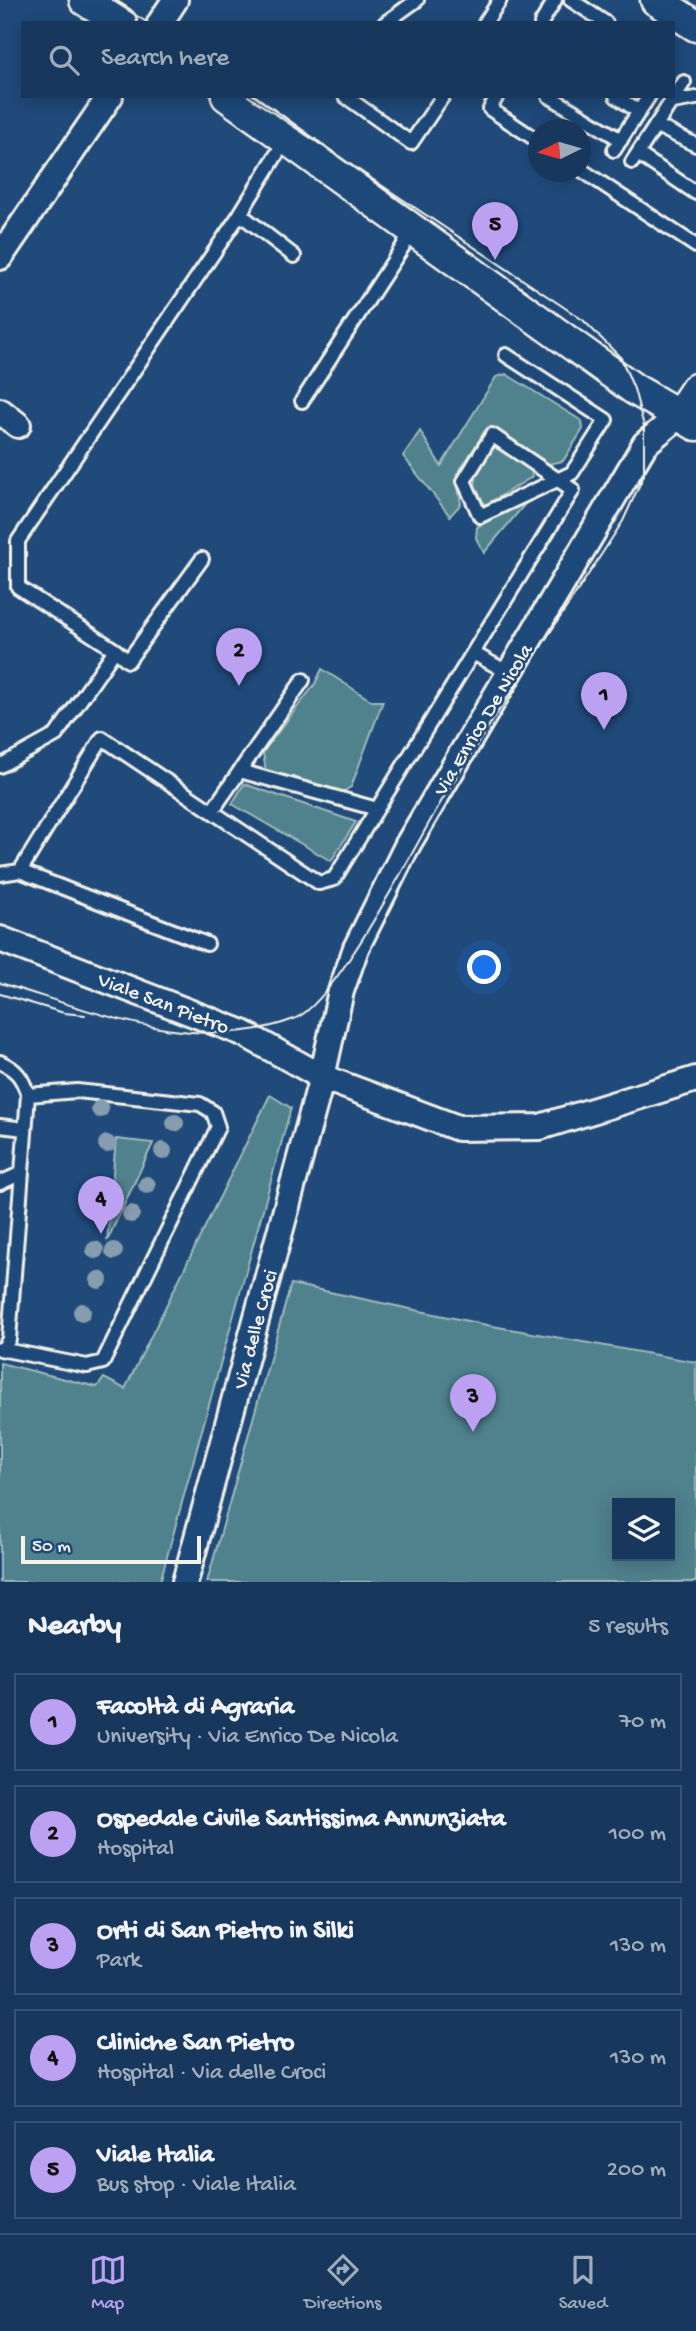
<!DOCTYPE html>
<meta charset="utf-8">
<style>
:root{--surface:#17385c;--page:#244365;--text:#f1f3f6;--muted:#9eacbb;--line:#365272;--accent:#bca0f2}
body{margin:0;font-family:"Gochi Hand",sans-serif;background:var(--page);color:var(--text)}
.controls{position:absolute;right:21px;bottom:21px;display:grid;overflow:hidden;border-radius:0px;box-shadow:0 4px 18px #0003}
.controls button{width:63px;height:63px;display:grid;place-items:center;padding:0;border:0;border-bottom:2px solid var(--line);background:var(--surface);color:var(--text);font:35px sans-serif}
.compass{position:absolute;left:528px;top:119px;width:63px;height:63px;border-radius:50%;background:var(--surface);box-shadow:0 4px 18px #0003;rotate:265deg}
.scale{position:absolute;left:21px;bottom:18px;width:180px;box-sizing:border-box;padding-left:7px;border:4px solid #f4f1e8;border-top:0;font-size:19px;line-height:24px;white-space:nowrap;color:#f4f1e8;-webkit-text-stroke:5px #1f4a7a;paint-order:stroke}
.you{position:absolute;left:485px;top:968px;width:24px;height:24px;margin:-18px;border:5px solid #fff;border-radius:50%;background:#1a73e8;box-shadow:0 0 0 10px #1a73e833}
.badge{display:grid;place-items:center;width:46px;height:46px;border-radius:50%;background:var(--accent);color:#111;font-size:23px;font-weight:700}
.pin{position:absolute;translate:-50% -58px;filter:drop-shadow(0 2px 4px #0008)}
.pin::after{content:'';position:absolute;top:37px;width:24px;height:21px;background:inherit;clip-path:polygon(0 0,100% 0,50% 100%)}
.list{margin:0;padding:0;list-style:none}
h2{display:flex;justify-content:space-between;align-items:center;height:91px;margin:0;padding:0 28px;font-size:30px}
h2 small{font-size:23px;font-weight:400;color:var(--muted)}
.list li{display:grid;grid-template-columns:46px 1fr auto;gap:21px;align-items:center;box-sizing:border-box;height:98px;margin:0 14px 14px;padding:0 14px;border:2px solid var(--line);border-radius:0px}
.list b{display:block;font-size:26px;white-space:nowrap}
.list p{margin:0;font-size:23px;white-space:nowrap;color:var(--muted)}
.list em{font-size:23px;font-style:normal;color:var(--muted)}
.icon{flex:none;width:38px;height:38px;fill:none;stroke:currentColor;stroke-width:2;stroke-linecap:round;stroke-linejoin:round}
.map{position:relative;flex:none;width:696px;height:1582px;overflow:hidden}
.search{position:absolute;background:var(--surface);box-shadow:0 4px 18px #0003;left:21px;right:21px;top:21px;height:77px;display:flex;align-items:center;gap:18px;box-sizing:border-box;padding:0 24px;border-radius:0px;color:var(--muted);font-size:26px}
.sheet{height:651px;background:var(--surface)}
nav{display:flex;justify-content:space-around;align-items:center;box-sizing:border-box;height:98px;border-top:2px solid var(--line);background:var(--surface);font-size:19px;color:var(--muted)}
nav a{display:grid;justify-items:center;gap:4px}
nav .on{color:var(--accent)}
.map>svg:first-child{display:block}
</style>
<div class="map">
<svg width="696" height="1582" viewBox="0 0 696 1582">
<rect width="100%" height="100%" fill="#1f4a7a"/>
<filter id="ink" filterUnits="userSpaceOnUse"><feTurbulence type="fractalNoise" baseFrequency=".0143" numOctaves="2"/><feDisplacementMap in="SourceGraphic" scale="14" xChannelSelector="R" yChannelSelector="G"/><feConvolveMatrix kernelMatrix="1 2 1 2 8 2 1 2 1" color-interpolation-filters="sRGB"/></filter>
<g filter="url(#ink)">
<path fill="#50828d" stroke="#a2baba" stroke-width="2" fill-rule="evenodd" d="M506,374L582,421L583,429L563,461L548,464L488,427L456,476L461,504L450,516L403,456L420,431L441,466L496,377Z
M494,447L531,469L532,477L485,505L475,486L477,473Z
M530,498L484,553L476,538L477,527Z
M322,669L372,701H383L351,787L342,792L266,773L263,752L315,684Z
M244,784L356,822L331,861L232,804Z
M270,1095L291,1108L160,1582H0V1363L97,1387L104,1378L125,1389Z
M116,1139L153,1143L107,1241Z
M291,1284L487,1325L696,1362V1582H207ZM617,1503H670V1556H617Z"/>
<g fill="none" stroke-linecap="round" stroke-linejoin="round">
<g stroke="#f4f1e8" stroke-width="18">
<path id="service" d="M571,0L606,23
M385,23L417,0
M485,23L500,0
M541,23L555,0
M345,96L411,143L443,96
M497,96L490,109L538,141
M549,96L621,140
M616,96L639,112
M673,102L696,98
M657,126L696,145
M614,150L649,96
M638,154L696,193
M632,162L684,82
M580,169L696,246
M240,214L286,139
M302,401L413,231
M115,650L128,661L202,559
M473,653L509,673
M0,766L56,735L115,650L18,587V541L240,214L294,256
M240,771L377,809
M212,811L303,680
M20,871L102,738L319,883L334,879L573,490L492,435L464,481L480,516L572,473L606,420L506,355
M0,874L20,871L207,944
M0,1062C17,1070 22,1077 28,1095L77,1091L200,1104L213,1112L218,1127L103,1362L87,1366L0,1349
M0,1126L25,1129
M0,1183L22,1173
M3,1349L9,1339L28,1095"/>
</g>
<g stroke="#f4f1e8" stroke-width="30">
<path id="minor" d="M160,23L175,0
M0,257L110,96
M0,411L18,425
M0,939L243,1033L322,1077L458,1128L540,1127L696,1079
M185,1582L322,1077L341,991L356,948L408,844L645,444L678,416"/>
</g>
<g stroke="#f4f1e8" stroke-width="35">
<path id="tertiary" d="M85,0L121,23
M656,0L696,26
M227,96L634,389L696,425
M678,416L696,389"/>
</g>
<use href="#service" stroke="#1f4a7a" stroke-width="12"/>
<use href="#minor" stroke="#1f4a7a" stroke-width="24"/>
<use href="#tertiary" stroke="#1f4a7a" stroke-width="30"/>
<path stroke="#f4f1e8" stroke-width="2" d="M112,0L148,23
M0,983C93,1011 197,1056 294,1019C337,1003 416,842 444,797C501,704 564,613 623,521L644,475V426L634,389L621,358L583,320L248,96
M0,994L64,1013L85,1015"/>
</g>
<g fill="#869caf">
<circle cx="100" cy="1109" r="9"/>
<circle cx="175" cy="1123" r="9"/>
<circle cx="107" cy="1144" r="9"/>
<circle cx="163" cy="1151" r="9"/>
<circle cx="147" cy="1185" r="9"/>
<circle cx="131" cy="1214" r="9"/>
<circle cx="95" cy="1250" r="9"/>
<circle cx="114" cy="1251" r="9"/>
<circle cx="99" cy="1280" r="9"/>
<circle cx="82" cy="1312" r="9"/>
</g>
</g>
<g text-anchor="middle" stroke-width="5" stroke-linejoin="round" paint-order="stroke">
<g font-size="21" fill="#f4f1e8" stroke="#1f4a7a">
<text transform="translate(482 719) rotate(-59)" y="7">Via Enrico De Nicola</text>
<text transform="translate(164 1002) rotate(21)" y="7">Viale San Pietro</text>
<text transform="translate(254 1329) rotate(-75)" y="7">Via delle Croci</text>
</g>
</g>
</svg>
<div class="controls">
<button><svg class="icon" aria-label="layers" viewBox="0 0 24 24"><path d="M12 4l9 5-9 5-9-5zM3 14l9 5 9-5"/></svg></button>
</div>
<svg class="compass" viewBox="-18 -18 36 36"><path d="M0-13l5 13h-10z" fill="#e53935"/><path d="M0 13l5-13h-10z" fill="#9eacbb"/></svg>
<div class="scale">50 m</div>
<div class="you"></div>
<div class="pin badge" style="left:604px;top:730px">1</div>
<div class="pin badge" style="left:239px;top:686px">2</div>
<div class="pin badge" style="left:473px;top:1432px">3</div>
<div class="pin badge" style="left:101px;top:1234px">4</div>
<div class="pin badge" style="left:495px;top:260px">5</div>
<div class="search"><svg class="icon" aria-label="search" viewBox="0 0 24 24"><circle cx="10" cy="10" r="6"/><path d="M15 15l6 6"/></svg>Search here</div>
</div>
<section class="sheet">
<h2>Nearby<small>5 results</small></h2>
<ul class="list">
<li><span class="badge">1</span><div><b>Facoltà di Agraria</b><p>University · Via Enrico De Nicola</p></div><em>70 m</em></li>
<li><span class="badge">2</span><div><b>Ospedale Civile Santissima Annunziata</b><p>Hospital</p></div><em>100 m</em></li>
<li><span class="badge">3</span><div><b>Orti di San Pietro in Silki</b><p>Park</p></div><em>130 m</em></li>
<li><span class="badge">4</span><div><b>Cliniche San Pietro</b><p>Hospital · Via delle Croci</p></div><em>130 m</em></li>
<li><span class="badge">5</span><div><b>Viale Italia</b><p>Bus stop · Viale Italia</p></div><em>200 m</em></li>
</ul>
</section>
<nav>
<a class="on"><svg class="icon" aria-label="map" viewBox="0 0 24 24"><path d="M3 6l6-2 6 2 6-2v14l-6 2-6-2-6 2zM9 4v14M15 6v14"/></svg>Map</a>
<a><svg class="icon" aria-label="directions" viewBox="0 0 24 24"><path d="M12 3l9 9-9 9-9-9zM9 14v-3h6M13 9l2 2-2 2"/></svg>Directions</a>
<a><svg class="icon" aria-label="saved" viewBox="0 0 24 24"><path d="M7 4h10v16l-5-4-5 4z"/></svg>Saved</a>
</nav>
